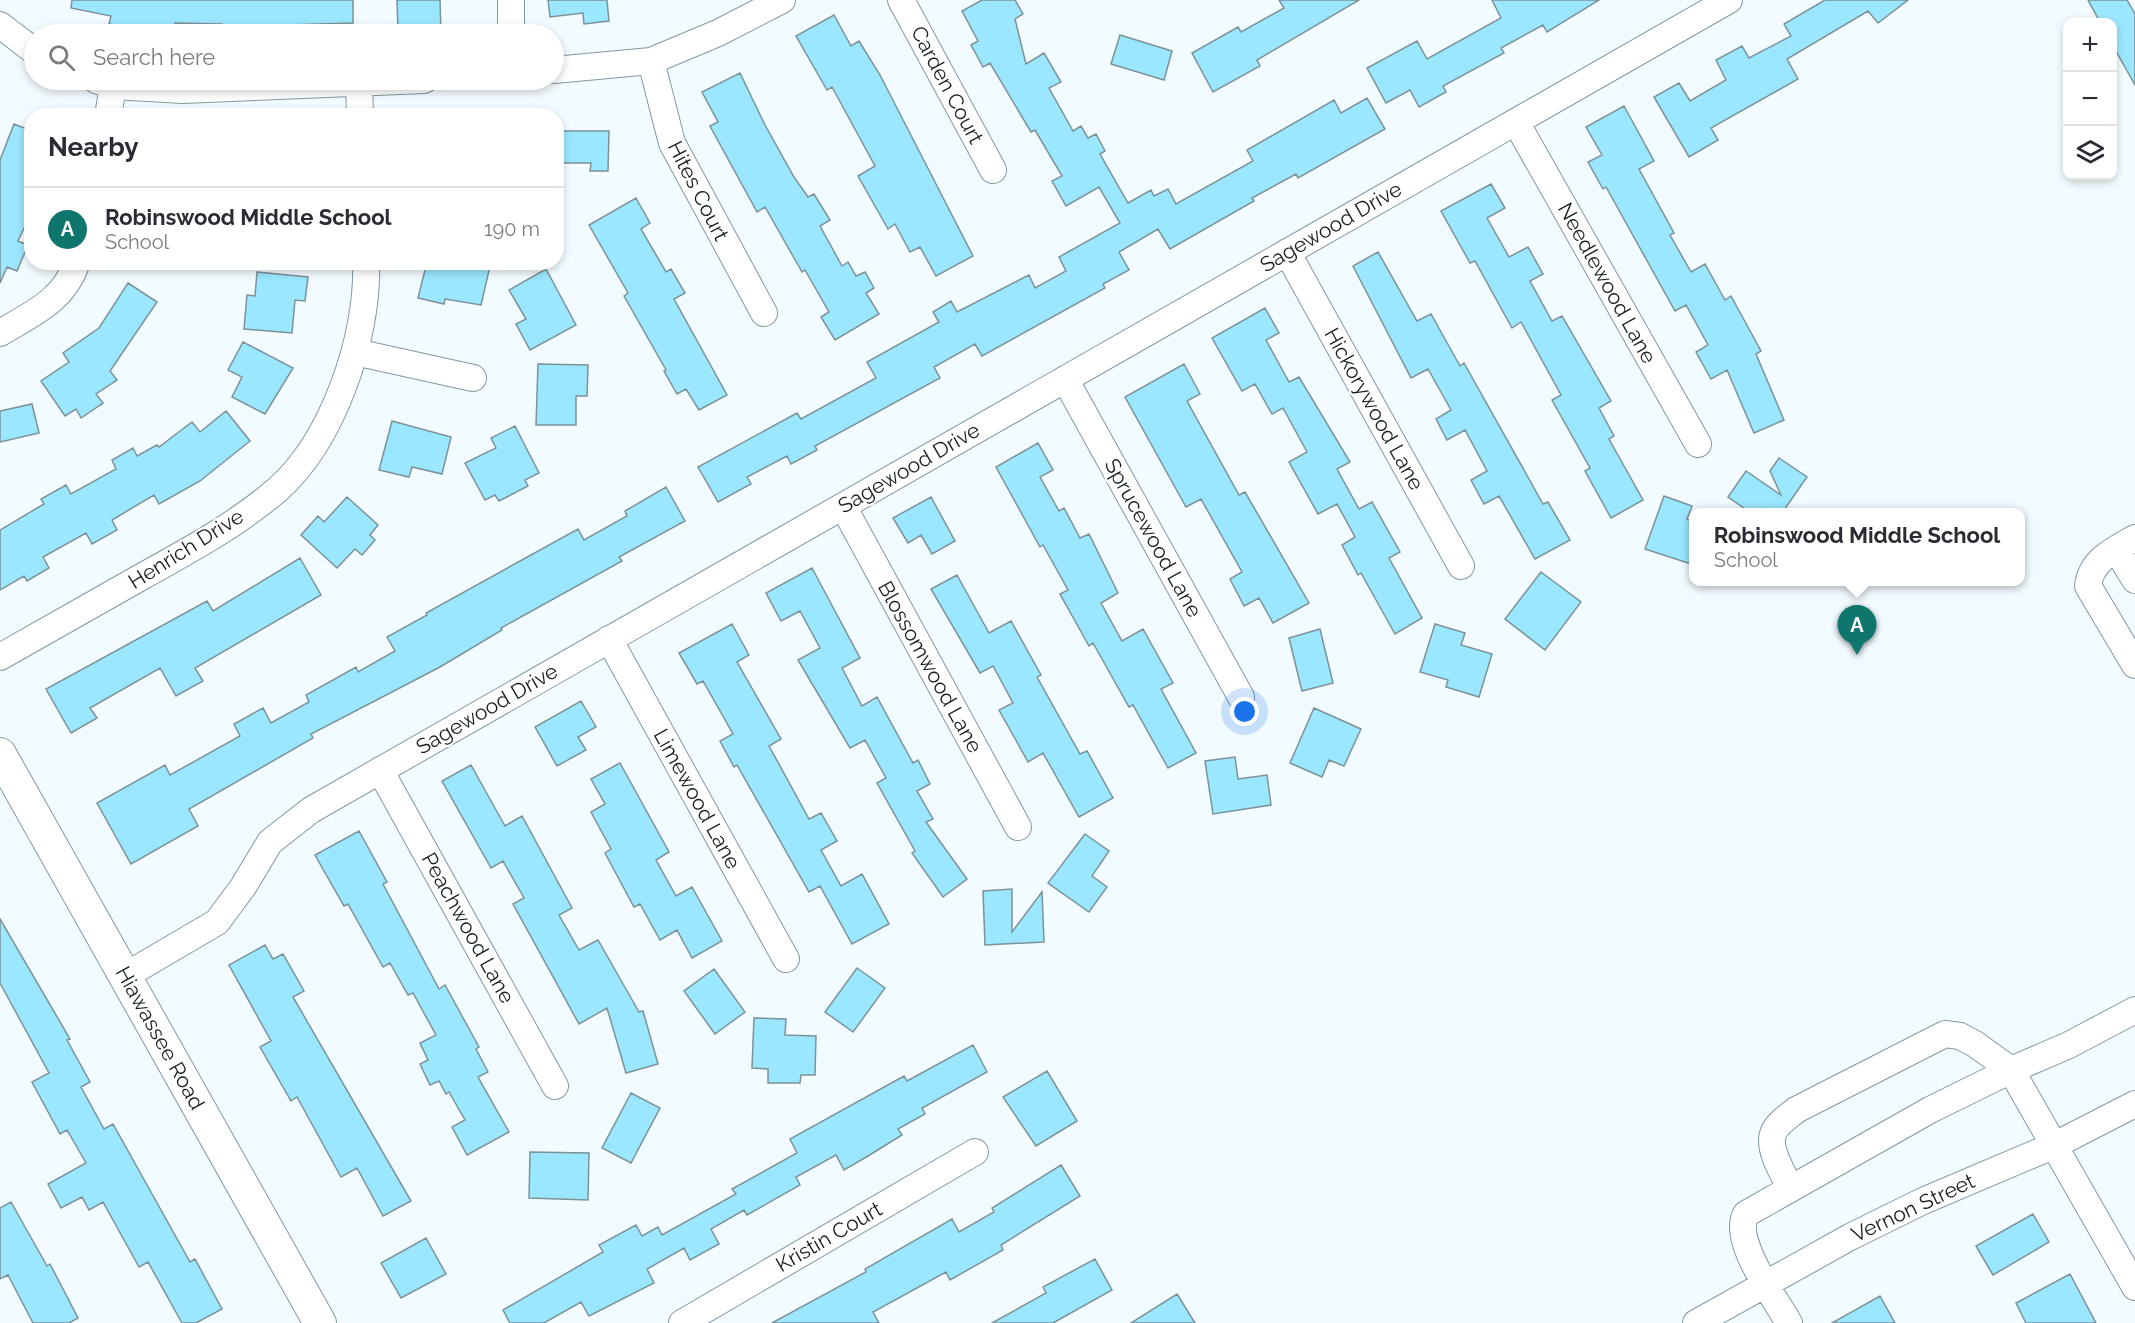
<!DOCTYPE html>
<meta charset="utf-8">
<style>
:root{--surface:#fff;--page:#f2f2f3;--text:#2b2b33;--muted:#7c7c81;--line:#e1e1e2;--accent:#0f766e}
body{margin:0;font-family:Raleway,sans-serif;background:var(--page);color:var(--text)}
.controls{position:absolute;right:18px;top:18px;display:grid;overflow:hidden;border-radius:12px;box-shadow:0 3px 9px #0003}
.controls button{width:54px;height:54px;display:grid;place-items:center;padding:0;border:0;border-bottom:2px solid var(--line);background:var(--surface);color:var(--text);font:30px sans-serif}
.you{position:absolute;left:1245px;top:712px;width:21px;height:21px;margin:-15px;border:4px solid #fff;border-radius:50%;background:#1a73e8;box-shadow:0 0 0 9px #1a73e833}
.badge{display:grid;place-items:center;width:39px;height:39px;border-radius:50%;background:var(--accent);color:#fff;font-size:20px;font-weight:700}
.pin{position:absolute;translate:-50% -50px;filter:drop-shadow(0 2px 3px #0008)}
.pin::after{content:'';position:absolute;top:32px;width:21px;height:18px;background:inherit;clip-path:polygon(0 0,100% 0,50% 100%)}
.popup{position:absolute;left:1689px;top:508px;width:336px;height:78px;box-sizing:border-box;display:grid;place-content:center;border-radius:12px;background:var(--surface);filter:drop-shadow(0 2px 4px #0005);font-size:20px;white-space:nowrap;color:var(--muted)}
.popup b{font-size:22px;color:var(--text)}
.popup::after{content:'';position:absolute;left:50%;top:100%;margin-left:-12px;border:12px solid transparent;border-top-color:var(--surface)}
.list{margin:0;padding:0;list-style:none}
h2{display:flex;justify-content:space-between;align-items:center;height:78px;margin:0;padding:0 24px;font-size:26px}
h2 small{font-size:20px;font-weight:400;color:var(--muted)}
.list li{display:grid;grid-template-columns:39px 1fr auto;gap:18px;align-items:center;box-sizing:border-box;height:84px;padding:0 24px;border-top:2px solid var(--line)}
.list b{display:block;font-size:22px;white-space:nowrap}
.list p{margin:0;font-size:20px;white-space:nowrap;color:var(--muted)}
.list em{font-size:20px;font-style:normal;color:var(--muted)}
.icon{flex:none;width:33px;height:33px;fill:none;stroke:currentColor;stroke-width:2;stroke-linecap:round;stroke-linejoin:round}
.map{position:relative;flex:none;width:2135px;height:1323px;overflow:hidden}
.search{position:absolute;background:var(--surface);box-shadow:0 3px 9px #0003;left:24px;top:24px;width:540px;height:66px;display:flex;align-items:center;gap:15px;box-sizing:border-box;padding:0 21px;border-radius:33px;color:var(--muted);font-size:22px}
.panel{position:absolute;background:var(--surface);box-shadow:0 3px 9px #0003;left:24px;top:108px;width:540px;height:162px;border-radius:24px}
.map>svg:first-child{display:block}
</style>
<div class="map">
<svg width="2135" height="1323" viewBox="0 0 2135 1323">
<rect width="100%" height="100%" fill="#f2fbff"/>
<path fill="#9be7ff" stroke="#7c9299" stroke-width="1.5" d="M72,0H353V23L222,27V24L175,23V32L142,31L109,24L111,16L71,8Z
M397,0H440L441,34H404L402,30H398Z
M548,0H607L609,21L584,24L583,13L550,17Z
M982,0H1015L1023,14L1015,19L1026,64L1044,53L1061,82L1049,88L1073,131L1081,126L1088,138L1096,134L1105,151L1100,154L1128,203L1151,190L1154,196L1168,189L1176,204L1253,161L1247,150L1334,100L1341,113L1367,98L1385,129L1298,178L1296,174L1252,198L1254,201L1170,249L1158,229L1119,252L1129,270L1103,284L1105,288L982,356L975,344L934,367L940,378L815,446L817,450L791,464L787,456L747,477L751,484L718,502L698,467L797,413L801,419L876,378L867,362L939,322L933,312L951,301L957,312L1029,275L1035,288L1066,271L1059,257L1120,223L1099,187L1066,206L1052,181L1062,176L1035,130L1031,132L990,63L983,67L971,45L978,41L962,11Z
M1279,0H1359L1257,60L1260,66L1213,92L1192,53L1238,27L1241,32L1284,8Z
M1492,0H1599L1547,32L1543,25L1501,48L1504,53L1443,86L1446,92L1419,107L1410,90L1386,103L1367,68L1417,41L1427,59L1501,18Z
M1825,0H1908L1878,23L1868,11L1787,59L1798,79L1711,128L1718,140L1689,157L1654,97L1679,83L1690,101L1726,80L1716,60L1742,46L1749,58L1791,36L1784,24Z
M2088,0H2127L2135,14V85L2112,44V22H2100Z
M834,15L851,46L859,41L880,75L973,256L936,276L920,247L910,252L895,224L888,229L858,176L875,166L832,87L827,90L796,36Z
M1120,35L1172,51L1164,80L1111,64Z
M740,73L765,125L794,177L808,197L814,194L830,220L820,226L842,266L848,262L856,276L865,272L874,288L866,293L879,314L835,340L821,317L829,312L805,270L802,272L765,207L757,212L710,126L718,122L702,92Z
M1624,106L1654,161L1639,169L1674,233L1670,235L1691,272L1705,264L1725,300L1731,296L1761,351L1756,354L1784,420L1754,433L1727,370L1711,379L1696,352L1708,345L1686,305L1675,311L1606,187L1603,189L1588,162L1602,155L1586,127Z
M14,124L32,131V211L18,241L28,245L17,271L7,267L0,283V160Z
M556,131H609L608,171H590L591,163H556Z
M1491,184L1505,208L1487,218L1509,257L1528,247L1543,274L1530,281L1552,321L1562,316L1611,401L1599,408L1614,436L1609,439L1643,500L1611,518L1585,471L1590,468L1552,400L1561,395L1521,322L1512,328L1475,261L1470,263L1441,211Z
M636,198L650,223L641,229L666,272L671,269L685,293L674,299L727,395L699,410L686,389L677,394L664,371L666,370L624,296L628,293L589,225Z
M1378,252L1417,321L1431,314L1460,366L1464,363L1543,504L1548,502L1570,540L1535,559L1499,496L1484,504L1471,480L1487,471L1465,430L1447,440L1436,419L1451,410L1428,369L1411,378L1353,266Z
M427,262H491L481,305L445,299L444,304L418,298Z
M546,269L576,325L530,350L516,324L526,319L509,290Z
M257,272L308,277L305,301L295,300L292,333L244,329L247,295L255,296Z
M128,283L157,302L110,371L117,380L96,394L103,403L81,418L76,409L65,416L41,381L69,362L63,353L99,328Z
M1265,308L1279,333L1266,340L1289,382L1299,377L1350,462L1337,469L1359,509L1372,502L1400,552L1389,558L1422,618L1395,634L1361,573L1358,575L1342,545L1355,537L1337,504L1318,514L1289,462L1307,452L1283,408L1272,414L1255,384L1242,391L1212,338Z
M243,342L293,368L265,414L232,397L242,377L228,370Z
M538,364L588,365L587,396H576V425H536Z
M1184,364L1200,394L1187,401L1239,495L1245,492L1309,603L1273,623L1259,598L1244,606L1230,579L1242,572L1201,499L1186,507L1125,397Z
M32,404L39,433L0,442V411Z
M226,411L250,441L200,481L159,504L154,495L112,520L117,530L92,544L86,533L43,557L49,568L27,581L24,576L0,590V530L44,504L41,499L66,485L71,494L116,469L112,460L133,448L137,456L157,445L159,447L192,422L200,432Z
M392,421L451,437L442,474L412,467L409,477L379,470Z
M515,426L539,473L525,480L528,486L499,501L495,495L485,500L465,463L496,448L491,438Z
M1038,443L1053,470L1040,477L1059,511L1064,508L1080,538L1089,534L1118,593L1101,603L1122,641L1143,629L1173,683L1161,689L1196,753L1168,768L1133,705L1129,707L1093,643L1089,646L1060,594L1068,590L1043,545L1040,547L996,467Z
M1779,458L1807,477L1782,513H1751L1728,497L1746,471L1781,495L1770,471Z
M666,487L685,521L619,557L622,561L501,628L502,630L440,667L311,734L313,738L189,809L198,826L131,864L97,803L165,765L170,775L240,736L234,724L263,708L271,723L309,702L306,695L356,667L358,672L395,651L387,637L427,615L426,613L578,529L584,540L627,516L625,511Z
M1664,496L1692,506L1687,519L1694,522V565L1645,549Z
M347,497L378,525L370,535L375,540L362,555L355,549L337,568L301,535L318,516L324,522Z
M931,497L955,541L932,554L921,535L908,543L893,518Z
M300,558L321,595L195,668L203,681L176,696L160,668L90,708L97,718L71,733L46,689L207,601L213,611Z
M812,568L860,658L842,668L862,706L877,697L913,763L918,760L930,784L917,791L933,819L926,822L967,879L943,897L912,853L915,851L877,783L886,778L865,740L850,748L798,660L820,648L800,611L781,621L766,593Z
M1541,572L1581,602L1545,650L1505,619Z
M957,575L989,633L1011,621L1041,675L1037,677L1080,754L1087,751L1113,798L1079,817L1043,753L1028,762L999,710L1013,703L993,666L980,673L931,589Z
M732,624L749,655L737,662L781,739L769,746L809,819L821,813L837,841L821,850L841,886L862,874L889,924L852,944L820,886L809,892L737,765L734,767L720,741L733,734L703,681L697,684L679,653Z
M1435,624L1465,633L1461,645L1492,654L1479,697L1446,687L1448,680L1420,672Z
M1320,629L1333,683L1302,691L1289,638Z
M581,701L596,727L578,737L586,750L557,766L535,727Z
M1314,708L1361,729L1344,766L1329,760L1322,777L1290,763Z
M1235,757L1238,779L1267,775L1271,805L1213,814L1205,761Z
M620,763L669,852L656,860L676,896L692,887L722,941L692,958L677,930L660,940L640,904L634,907L605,853L611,849L591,812L605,804L591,779Z
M471,765L505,826L522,816L572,908L559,915L579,950L598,940L639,1012L643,1011L658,1064L626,1073L607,1008L579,1024L513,904L524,898L503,861L491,868L442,781Z
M359,831L387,882L383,884L439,989L445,985L479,1047L476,1049L488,1072L478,1077L509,1132L467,1155L452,1127L465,1120L449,1092L446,1094L439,1081L430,1085L420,1064L428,1060L420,1043L436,1035L413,993L408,995L390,963L383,967L348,904L344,906L315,855Z
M1085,834L1109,851L1092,876L1107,887L1089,912L1048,883Z
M1012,889V932L1042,892L1044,942L985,945L983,891Z
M0,919L70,1039L67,1040L90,1082L81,1087L104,1129L113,1124L190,1262L195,1259L222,1309L196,1323H182L148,1262L139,1267L103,1202L89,1210L82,1197L61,1208L48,1184L86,1163L67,1130L60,1134L32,1082L49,1073L0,983Z
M265,945L273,959L283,954L304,991L293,997L411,1201L383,1216L357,1168L341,1177L297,1097L291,1101L260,1047L271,1041L229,965Z
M857,968L885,988L853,1032L825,1012Z
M714,969L745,1012L715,1034L684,991Z
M754,1018L786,1019L785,1035L816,1036L815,1075H801L800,1083H768V1069L752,1068Z
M973,1045L987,1072L922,1108L925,1114L898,1129L902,1135L868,1156L844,1170L836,1155L796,1177L800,1185L747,1215L744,1210L711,1229L719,1244L690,1260L684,1248L647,1269L654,1283L589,1316L581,1302L544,1323H510L503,1310L603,1252L599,1245L636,1225L642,1236L658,1227L662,1235L736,1194L732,1189L797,1153L790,1139L904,1076L907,1081Z
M1047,1071L1077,1121L1036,1146L1003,1097Z
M631,1093L660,1108L631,1163L602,1148Z
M530,1152L589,1153L588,1200L529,1198Z
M1061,1165L1080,1196L1001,1245L1003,1250L950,1280L946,1272L873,1312L879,1323H772L866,1272L865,1269L952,1219L959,1232L994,1212L992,1208Z
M11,1202L47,1266L50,1264L78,1318L69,1323H33L8,1275L0,1279V1208Z
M2033,1214L2049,1242L1993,1275L1976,1246Z
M426,1238L446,1274L401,1298L381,1263Z
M1095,1259L1112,1290L1053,1323H992L1046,1293L1043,1287Z
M2070,1274L2096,1323H2026L2016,1303Z
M1177,1294L1195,1323H1131Z
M1880,1296L1895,1323H1832Z"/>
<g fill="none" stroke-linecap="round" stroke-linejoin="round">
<g stroke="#8399a0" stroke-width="28">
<path id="minor" d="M511,0V34
M901,0L993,170
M0,25L34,51
M651,61L672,143L764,313
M554,70L651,61L718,33L782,0
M96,80L113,86L183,90L424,80
M359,84L360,116
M108,116L113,86
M1516,122L1698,444
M1287,252L1461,566
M0,333C33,313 64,301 77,262
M355,352L473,378
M1065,379L1241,697
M843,506L1018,827
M2135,538C2114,550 2091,560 2088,586L2135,665
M2116,549L2135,580
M609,639L786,959
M0,657C48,630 95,603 143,576C190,550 236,525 277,490C333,441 369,336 366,262
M380,770L555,1086
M125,976L217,922L243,887L270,842L311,810L1729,0
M1790,1187C1783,1174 1768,1149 1773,1134C1776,1124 1789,1116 1796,1110L1945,1034L1960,1036L1975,1044L2011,1070L2135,1287
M682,1323L975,1152
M1696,1323L1850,1237L1923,1201L2055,1145L2135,1104
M1789,1323C1775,1298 1731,1240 1746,1214L1930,1110L2011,1070L2069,1045L2135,1010"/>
</g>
<g stroke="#8399a0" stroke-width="34">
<path id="major" d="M0,754L320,1323"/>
</g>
<use href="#minor" stroke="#fff" stroke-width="26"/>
<use href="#major" stroke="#fff" stroke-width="32"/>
</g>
<g text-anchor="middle" stroke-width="4.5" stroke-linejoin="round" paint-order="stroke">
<g font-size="21" fill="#171f22" stroke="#fff">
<text transform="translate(947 85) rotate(62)" y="7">Carden Court</text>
<text transform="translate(698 191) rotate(63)" y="7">Hites Court</text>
<text transform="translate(1331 227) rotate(-30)" y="7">Sagewood Drive</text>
<text transform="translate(1607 283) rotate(61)" y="7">Needlewood Lane</text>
<text transform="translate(1374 409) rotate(61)" y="7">Hickorywood Lane</text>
<text transform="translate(909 468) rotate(-30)" y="7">Sagewood Drive</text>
<text transform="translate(1153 538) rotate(61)" y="7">Sprucewood Lane</text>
<text transform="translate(186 549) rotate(-32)" y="7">Henrich Drive</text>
<text transform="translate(930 667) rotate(61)" y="7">Blossomwood Lane</text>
<text transform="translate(487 709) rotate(-30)" y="7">Sagewood Drive</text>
<text transform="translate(697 799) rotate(61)" y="7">Limewood Lane</text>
<text transform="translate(468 928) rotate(61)" y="7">Peachwood Lane</text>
<text transform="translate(160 1038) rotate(61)" y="7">Hiawassee Road</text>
<text transform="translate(1913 1208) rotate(-25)" y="7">Vernon Street</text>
<text transform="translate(829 1237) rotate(-30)" y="7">Kristin Court</text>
</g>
</g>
</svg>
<div class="controls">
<button>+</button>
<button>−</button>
<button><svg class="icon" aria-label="layers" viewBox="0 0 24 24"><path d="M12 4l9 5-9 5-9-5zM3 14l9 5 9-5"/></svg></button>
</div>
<div class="you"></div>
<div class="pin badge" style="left:1857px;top:655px">A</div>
<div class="popup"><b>Robinswood Middle School</b>School</div>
<div class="search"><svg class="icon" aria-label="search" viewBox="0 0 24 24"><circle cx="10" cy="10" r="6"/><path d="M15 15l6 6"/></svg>Search here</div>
<section class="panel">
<h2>Nearby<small></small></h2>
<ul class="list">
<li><span class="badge">A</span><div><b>Robinswood Middle School</b><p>School</p></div><em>190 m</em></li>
</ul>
</section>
</div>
